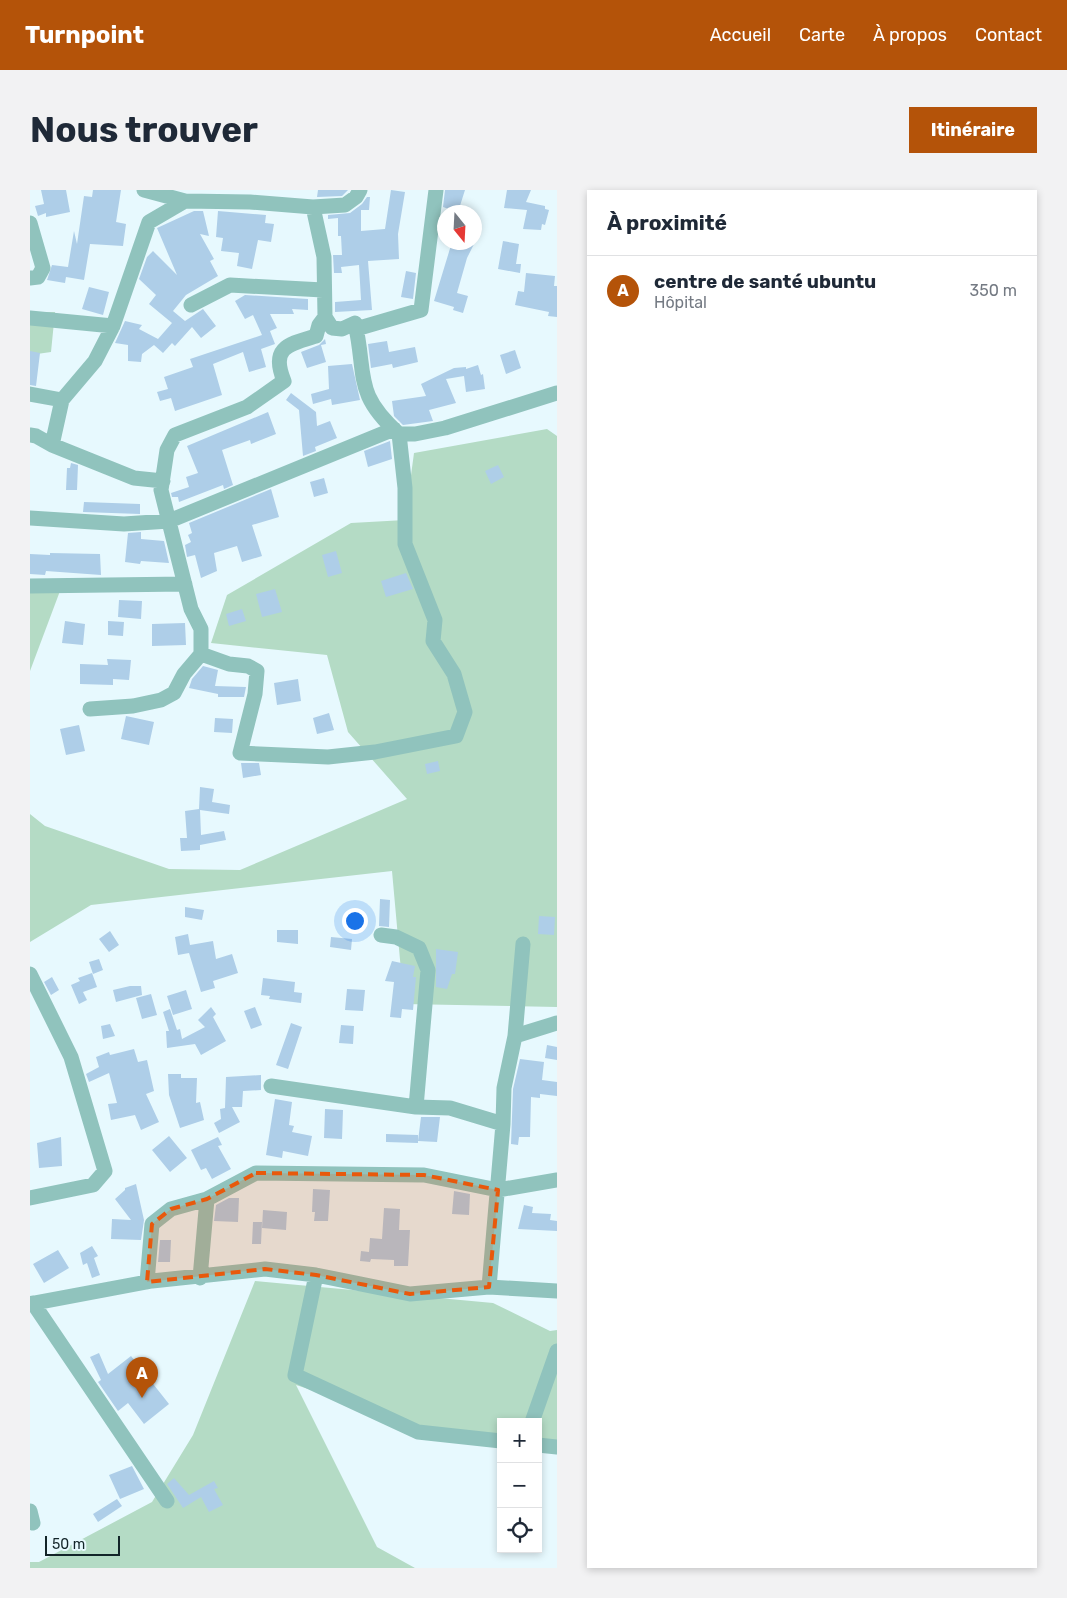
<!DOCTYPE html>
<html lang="fr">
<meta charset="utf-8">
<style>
:root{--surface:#fff;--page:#f2f2f3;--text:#1f2937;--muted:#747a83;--line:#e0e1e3;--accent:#b45309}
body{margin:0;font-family:Rubik,sans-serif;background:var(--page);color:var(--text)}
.controls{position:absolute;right:15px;bottom:15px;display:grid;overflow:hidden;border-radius:0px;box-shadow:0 2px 8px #0003}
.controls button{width:45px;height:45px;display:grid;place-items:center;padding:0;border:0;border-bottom:1px solid var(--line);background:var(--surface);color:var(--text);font:25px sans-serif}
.compass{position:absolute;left:407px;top:15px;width:45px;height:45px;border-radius:50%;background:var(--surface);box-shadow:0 2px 8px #0003;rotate:162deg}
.scale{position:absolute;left:15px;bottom:12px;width:75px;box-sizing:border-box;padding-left:5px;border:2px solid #132529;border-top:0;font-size:14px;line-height:18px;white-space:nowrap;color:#132529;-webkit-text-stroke:4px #e7f9fe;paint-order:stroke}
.you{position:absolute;left:324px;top:730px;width:18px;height:18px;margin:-12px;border:4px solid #fff;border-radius:50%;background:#1a73e8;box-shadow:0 0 0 8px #1a73e833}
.badge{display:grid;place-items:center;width:32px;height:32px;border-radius:50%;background:var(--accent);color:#fff;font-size:16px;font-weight:700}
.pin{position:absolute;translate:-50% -41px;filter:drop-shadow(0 1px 2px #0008)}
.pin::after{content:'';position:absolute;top:26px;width:18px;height:15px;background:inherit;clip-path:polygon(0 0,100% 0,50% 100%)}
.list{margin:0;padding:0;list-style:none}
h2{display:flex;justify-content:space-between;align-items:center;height:65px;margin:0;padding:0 20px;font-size:21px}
h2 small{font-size:16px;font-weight:400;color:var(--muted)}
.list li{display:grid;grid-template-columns:32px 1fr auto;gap:15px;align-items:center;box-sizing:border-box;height:70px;padding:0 20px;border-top:1px solid var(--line)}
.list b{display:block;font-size:19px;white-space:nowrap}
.list p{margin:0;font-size:16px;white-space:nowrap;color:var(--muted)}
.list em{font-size:16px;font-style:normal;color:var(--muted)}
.icon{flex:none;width:28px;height:28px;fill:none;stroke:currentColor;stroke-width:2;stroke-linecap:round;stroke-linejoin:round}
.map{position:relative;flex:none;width:527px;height:1378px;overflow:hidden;border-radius:0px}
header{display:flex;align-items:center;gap:30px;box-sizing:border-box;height:70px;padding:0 25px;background:var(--accent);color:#fff}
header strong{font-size:24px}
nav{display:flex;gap:28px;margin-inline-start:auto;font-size:18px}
.intro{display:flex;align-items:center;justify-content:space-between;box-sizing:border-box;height:120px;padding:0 30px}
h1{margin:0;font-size:35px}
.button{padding:12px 22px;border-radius:0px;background:var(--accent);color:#fff;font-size:18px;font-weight:700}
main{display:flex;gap:30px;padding:0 30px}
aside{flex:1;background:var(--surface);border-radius:0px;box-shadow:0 2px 8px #0003}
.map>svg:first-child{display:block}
</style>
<header>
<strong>Turnpoint</strong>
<nav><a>Accueil</a><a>Carte</a><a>À propos</a><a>Contact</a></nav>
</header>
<div class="intro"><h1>Nous trouver</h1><a class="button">Itinéraire</a></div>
<main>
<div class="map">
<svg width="527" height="1378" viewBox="0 0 527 1378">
<rect width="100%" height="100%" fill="#e7f9fe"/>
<path fill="#b4dbc5" d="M0,122H25L21,162L0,165Z
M517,239L527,246V817L374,814L362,681L61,715L0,752V624L15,636L139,679L210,680L377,609L318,542L297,465L181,453L197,405L321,333L375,330L384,263Z
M30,401L0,481V402Z
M225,1091L463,1113L520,1141L527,1140V1259L508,1256V1232H471V1249L389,1235L266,1195L347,1357L385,1378H0V1372H9L122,1312L163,1245Z"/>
<path fill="#aecee8" d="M11,0H36L40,22L16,27V23L8,26L5,16L14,14Z
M63,0H91L86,32L96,34L93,56L60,54L54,90L36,87L35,93L17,90L22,75L38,77L44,41L47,54L54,6L62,7Z
M288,0H318L312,6L287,7Z
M361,0L375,2L368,44L369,69L338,71L342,120L305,122V112L331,110L329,75L311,77L312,83H304L303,65H312L311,46H308V28L298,29V25L320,23L332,14L337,7H340L339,20H331V41L355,39Z
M415,0H435L428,22L413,17Z
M477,0H501L496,12L515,16V19L519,20L515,35L512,34L511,40L493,39L497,20L474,18Z
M164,21H173L179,46L170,44L184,69L180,71L188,86L156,105L143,121L155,131L173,119L186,136L171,148L162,137L145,156L142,153L133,163L124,155L112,164L111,172L98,171V155L85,153L95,131L112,135L109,139L128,149L142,133L119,114L126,105L109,89L117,67L123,61L147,85L127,38Z
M188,21L236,25L235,33L244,34L241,52L228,50L222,79L207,76L209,63L191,61L193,48L186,47Z
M473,51L489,54L486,74H491L490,83L468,79Z
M422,52H445L437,68L427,103L438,106L433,123L423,120L424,117L404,111Z
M376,81L386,83L383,109L371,107Z
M496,83L525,86L524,96H527V127L518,126L519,122L485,115L488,101L494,102Z
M59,97L79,102L73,125L52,119Z
M215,105L278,109V120L262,119L264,124H240L247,138L240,141L245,154L231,159L236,177L219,182L213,162L183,174L192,205L145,221L141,208L130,211L127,202L138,199L134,187L163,177L160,169L232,145L223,125L215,129L205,111Z
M295,149L296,154L291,155L296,172L277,178L271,162L289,155Z
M357,151L359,162L385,157L388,172L363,178L362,174L341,178L338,154Z
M485,160L491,178L476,184L470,165Z
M0,161L10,163L6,196L0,195Z
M322,174L330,210L302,215L301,209L283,214L281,204L299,199L298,176Z
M448,175L451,185L453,184L455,199L436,202L434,186L416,189L426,213L399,220L403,231L373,235L364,226L362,211L396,206L391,194L424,178L436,177V179Z
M261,203L286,222L287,236L300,231L307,248L285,257L286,261L273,266L269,220L256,210Z
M238,222L246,244L221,254L220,250L192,260L203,295L194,299L193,295L149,312L148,307H142L141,303L159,297L156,287L168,283L157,256Z
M360,251L362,269L338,277L334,261Z
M41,273L48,275L47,300H36L37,278H40Z
M468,275L474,287L461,294L455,281Z
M294,288L298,303L284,307L280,292Z
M241,299L249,327L222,335L232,366L212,372L207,356L184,363L187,381L171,388L165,365L157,367L155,355L161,352L158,345L162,343L159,333Z
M54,312L110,314V324L53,322Z
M111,342V349L134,351L139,373L111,371L110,374L95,372L98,343Z
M306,361L312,383L298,387L292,365Z
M20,363L70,364L71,385L16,381L15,385L0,384V364L20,365Z
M376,383L383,399L356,407L351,391Z
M245,399L252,422L232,427L226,404Z
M89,410L112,411L111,429L88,427Z
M212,419L216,431L199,436L196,424Z
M35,431L55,434L53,455L32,453Z
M78,431L94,432L93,446L78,445Z
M155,433L156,455L122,456V434Z
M77,469L101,470L99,490L83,489V495L50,494V474L78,475Z
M173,476L188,480L185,496L216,497L214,507H188V504L159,498L162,489Z
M268,489L271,511L247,515L244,493Z
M299,523L304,540L287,544L283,528Z
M96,526L124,532L119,555L91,549Z
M185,528L203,529L202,543L184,542Z
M49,535L55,561L36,565L30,539Z
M408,571L410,581L397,584L395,574Z
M211,573H229L231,585L213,588Z
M170,597L184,599L182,612L200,615L199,624L170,620L171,645L194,641L196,650L170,655V660L151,661L150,648H157L155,621L169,619Z
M350,709L360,710L359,737L349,736Z
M155,717L174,720L172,730L155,727Z
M509,726L525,727L524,745L508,744Z
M247,740H268V754L247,752Z
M80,741L89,755L79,762L69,749Z
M158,744L160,755L183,751L186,769L202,764L208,783L183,791L185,798L171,802L159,763L148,765L145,747Z
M301,747L322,749L321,760L300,757Z
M406,759L428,762L425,784H422L417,799L406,797Z
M69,769L73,780L63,784L59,772Z
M362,771L385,776L383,787H386L383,820L372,819L371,828L360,827L364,792L355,791Z
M62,783L67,797L53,802L57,810L49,814L41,795L50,791L48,788Z
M22,787L29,800L21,805L14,792Z
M233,788L265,792L264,802L272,803L271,813L239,809L240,806L231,805Z
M100,796H111L112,805L86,812L83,800Z
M317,799L335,800L333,821L315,820Z
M156,800L162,819L143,825L137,806Z
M121,804L127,825L112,829L106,808Z
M181,817L186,824L183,827L196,851L171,865L165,854L137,858L136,841H139L133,822L140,819L147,840L150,839L152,849L175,837L168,830Z
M225,817L232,835L221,839L214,821Z
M261,833L272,837L258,879L246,875Z
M80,834L85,846L73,849L71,836Z
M311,835L324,836L323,854L309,853Z
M517,855L527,857V870L515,868Z
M104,859L108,872L117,870L124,901L116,904L129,932L111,940L105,925L81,930L78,914L87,913L79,883L59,892L56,884L69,877L66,867L79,862L80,865Z
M490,869L514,872L512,890L527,892V906L510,904V908L501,907L500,947H489L488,955L481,954L483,899Z
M138,884H151V888H167L166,913L170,912L174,930L150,938L139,905Z
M231,885V900L213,901L212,917H202L210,932L189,943L184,933L191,929L190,919L195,918L196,887Z
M245,909L262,912L259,935L264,936L262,942L282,946L278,966L253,961L252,968L236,965Z
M295,919L313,920L312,949L294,948Z
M391,927H410L407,952L388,951Z
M356,944L388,945V953L356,952Z
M139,946L157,968L140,982L122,960Z
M31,947L32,976L9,978L7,953Z
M188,947L192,955L188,956L201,979L182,989L176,978L171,980L161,960Z
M106,994L114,1030L111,1050L81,1049L82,1029L101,1030L85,1009L95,1000V998Z
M283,999L300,1000L298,1031H284L285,1022H282Z
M424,1001L440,1004L439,1025L422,1024Z
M199,1008H209L208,1032L184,1031L186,1015Z
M494,1015L503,1017L502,1023L521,1024L520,1030L527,1031V1041L488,1039Z
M354,1018L370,1019L369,1040H380L378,1076H364V1070L341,1069L340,1072L330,1071L331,1061L339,1062L340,1048L352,1049Z
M233,1020L257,1022L256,1040L232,1038Z
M223,1032H232L231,1054H222Z
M130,1050H141L140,1072H128Z
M62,1056L68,1066L64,1068L70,1085L62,1088L57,1073L53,1075L50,1063Z
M28,1060L39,1078L14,1093L3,1074Z
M69,1163L78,1184L101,1166L139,1214L114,1234L98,1213L88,1221L68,1192L71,1190L60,1167Z
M102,1276L114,1299L90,1309L79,1285Z
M144,1288L159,1305L184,1291L188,1298L184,1299L193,1315L179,1322L171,1307L153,1318L137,1294Z
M87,1309L92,1316L68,1332L63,1324Z"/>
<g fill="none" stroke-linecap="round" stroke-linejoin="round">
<path stroke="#90c3bd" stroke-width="15" d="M114,0L155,11L220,12L283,17L315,15L326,7L330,0
M0,33L13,78L8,87L0,88
M161,115L200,95L293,100
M295,127L302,138L312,139L325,133C337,186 323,203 369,244H385L415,238L527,203
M0,128L83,136
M326,139L391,120L406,0
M0,204L32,210
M0,245L6,246L22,255L104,288L133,291
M22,255L32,210L65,171L83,136L119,32L155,11
M0,328L94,334L139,331L364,239
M0,396L155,394
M171,464L199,474L218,476L227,481L225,504L210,563L298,567L345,562L426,546L435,522L424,484L403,451L405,430L375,354V298L369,244
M60,519L103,516L131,510L144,503L154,484L171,464V439L161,419L131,300L137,260L145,245L217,217L254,191C240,157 259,154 286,146L289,135L295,127L294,67L283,17
M351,745L366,747L389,758L398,780L386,917
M0,784L41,867L75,981L63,995L0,1008
M485,846L527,833
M241,896L386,917L420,918L473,934
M286,1085L265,1185L388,1242L471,1251
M170,1088L177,1009L226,983L394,985L468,1000L527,990
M117,1092L122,1034L141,1019L177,1009
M459,1097L473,934L474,898L485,846L493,754
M3,1113L137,1311
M0,1114L122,1091L235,1079L286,1085L380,1104L459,1097L527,1101
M502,1232L527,1161
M508,1255L527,1257
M0,1321L3,1333"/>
</g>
<path fill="#e8590c" fill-opacity="0.2" stroke="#e8590c" stroke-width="4" stroke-dasharray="10 6" stroke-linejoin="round" d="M226,983L394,985L468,1000L459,1097L380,1104L286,1085L235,1079L117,1092L122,1034L141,1019L177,1009Z"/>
</svg>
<div class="controls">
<button>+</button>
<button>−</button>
<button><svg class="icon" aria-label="locate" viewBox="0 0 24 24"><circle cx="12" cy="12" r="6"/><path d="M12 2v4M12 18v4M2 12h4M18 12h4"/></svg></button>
</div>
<svg class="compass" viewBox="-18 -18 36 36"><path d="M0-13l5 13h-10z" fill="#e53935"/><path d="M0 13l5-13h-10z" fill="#747a83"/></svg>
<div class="scale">50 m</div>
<div class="you"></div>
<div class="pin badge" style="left:112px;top:1208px">A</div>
</div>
<aside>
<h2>À proximité<small></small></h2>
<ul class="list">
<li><span class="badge">A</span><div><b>centre de santé ubuntu</b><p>Hôpital</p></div><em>350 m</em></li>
</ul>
</aside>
</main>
